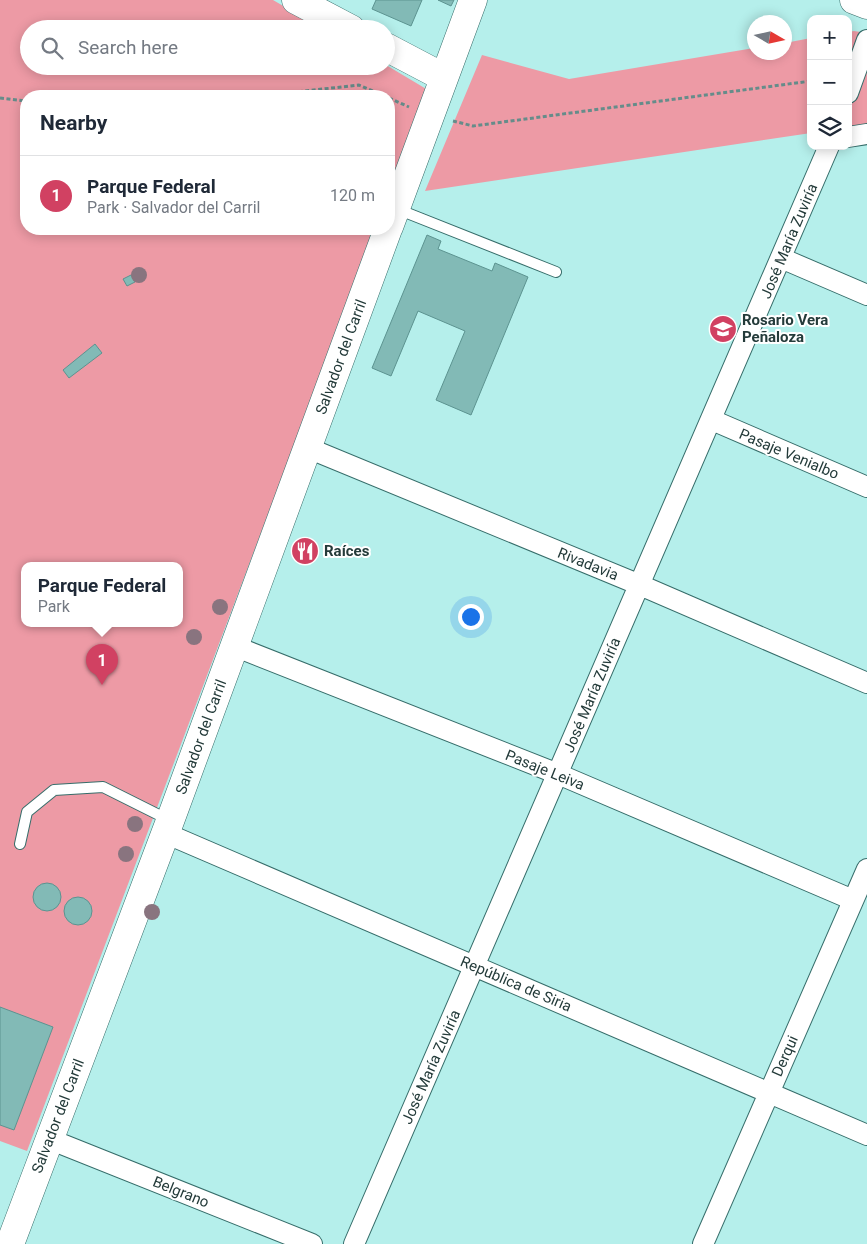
<!DOCTYPE html>
<meta charset="utf-8">
<style>
:root{--surface:#fff;--page:#f2f2f3;--text:#1f2937;--muted:#747a83;--line:#e0e1e3;--accent:#d14162}
body{margin:0;font-family:Roboto,sans-serif;background:var(--page);color:var(--text)}
.controls{position:absolute;right:15px;top:15px;display:grid;overflow:hidden;border-radius:10px;box-shadow:0 2px 12px #0003}
.controls button{width:45px;height:45px;display:grid;place-items:center;padding:0;border:0;border-bottom:1px solid var(--line);background:var(--surface);color:var(--text);font:25px sans-serif}
.compass{position:absolute;left:747px;top:15px;width:45px;height:45px;border-radius:50%;background:var(--surface);box-shadow:0 2px 12px #0003;rotate:99deg}
.you{position:absolute;left:470px;top:616px;width:18px;height:18px;margin:-12px;border:4px solid #fff;border-radius:50%;background:#1a73e8;box-shadow:0 0 0 8px #1a73e833}
.badge{display:grid;place-items:center;width:32px;height:32px;border-radius:50%;background:var(--accent);color:#fff;font-size:16px;font-weight:700}
.pin{position:absolute;translate:-50% -41px;filter:drop-shadow(0 1px 2px #0008)}
.pin::after{content:'';position:absolute;top:26px;width:18px;height:15px;background:inherit;clip-path:polygon(0 0,100% 0,50% 100%)}
.popup{position:absolute;left:21px;top:562px;width:162px;height:65px;box-sizing:border-box;display:grid;place-content:center;border-radius:10px;background:var(--surface);filter:drop-shadow(0 1px 4px #0005);font-size:16px;white-space:nowrap;color:var(--muted)}
.popup b{font-size:19px;color:var(--text)}
.popup::after{content:'';position:absolute;left:50%;top:100%;margin-left:-10px;border:10px solid transparent;border-top-color:var(--surface)}
.list{margin:0;padding:0;list-style:none}
h2{display:flex;justify-content:space-between;align-items:center;height:65px;margin:0;padding:0 20px;font-size:21px}
h2 small{font-size:16px;font-weight:400;color:var(--muted)}
.list li{display:grid;grid-template-columns:32px 1fr auto;gap:15px;align-items:center;box-sizing:border-box;height:80px;padding:0 20px;border-top:1px solid var(--line)}
.list b{display:block;font-size:19px;white-space:nowrap}
.list p{margin:0;font-size:16px;white-space:nowrap;color:var(--muted)}
.list em{font-size:16px;font-style:normal;color:var(--muted)}
.icon{flex:none;width:28px;height:28px;fill:none;stroke:currentColor;stroke-width:2;stroke-linecap:round;stroke-linejoin:round}
.map{position:relative;flex:none;width:867px;height:1244px;overflow:hidden}
.search{position:absolute;background:var(--surface);box-shadow:0 2px 12px #0003;left:20px;top:20px;width:375px;height:55px;display:flex;align-items:center;gap:12px;box-sizing:border-box;padding:0 18px;border-radius:28px;color:var(--muted);font-size:19px}
.panel{position:absolute;background:var(--surface);box-shadow:0 2px 12px #0003;left:20px;top:90px;width:375px;height:145px;border-radius:20px}
.map>svg:first-child{display:block}
</style>
<div class="map">
<svg width="867" height="1244" viewBox="0 0 867 1244">
<rect width="100%" height="100%" fill="#b5efeb"/>
<path fill="#ed9aa5" fill-rule="evenodd" d="M0,0H273L323,29H29V66L386,65L428,90L389,194V96H26V229H376L27,1151L0,1141ZM24,566H180V624H24Z
M854,31L867,33V124L848,127V32Z
M811,38V133L425,191L482,55L569,79L754,48V52H784L785,43Z"/>
<path fill="#82bab6" stroke="#5c9390" d="M376,0H422L411,26L372,9Z
M438,0H454L451,6Z
M427,235L441,241L438,249L492,271L495,263L528,277L471,415L436,400L465,331L418,311L391,376L372,368Z
M131,275L135,282L127,286L123,279Z
M95,344L102,353L69,378L63,370Z
M33 897a14 14 0 1 1 28 0a14 14 0 1 1-28 0Z
M64 911a14 14 0 1 1 28 0a14 14 0 1 1-28 0Z
M0,1007L53,1027L14,1130L0,1125Z"/>
<g fill="none" stroke-linecap="round" stroke-linejoin="round">
<g stroke="#366d6a" stroke-width="12">
<path id="lane" d="M397,209L556,272
M20,844L27,812L54,790L103,787L169,820"/>
</g>
<g stroke="#366d6a" stroke-width="22">
<path id="street" d="M848,93L867,40
M848,137L867,134
M781,258L867,295
M712,420L867,487
M308,448L640,585L867,683
M234,646L558,774L853,900
M165,833L867,1135
M49,1139L312,1244
M354,1244L829,146
M703,1244L867,869"/>
</g>
<g stroke="#366d6a" stroke-width="29">
<path id="secondary" d="M296,0L351,29
M854,0L867,5
M386,47L443,77
M389,227L473,0
M10,1244L170,821L388,229"/>
</g>
<path stroke="#668c8a" stroke-width="3" stroke-dasharray="4 2.5" stroke-linecap="butt" d="M260,96L359,85L384,96
M0,98L26,101
M389,98L409,107
M453,121L473,126L811,81"/>
<use href="#lane" stroke="#fff" stroke-width="10"/>
<use href="#street" stroke="#fff" stroke-width="20"/>
<use href="#secondary" stroke="#fff" stroke-width="28"/>
</g>
<g fill="#89747f">
<circle cx="139" cy="275" r="8"/>
<circle cx="220" cy="607" r="8"/>
<circle cx="194" cy="637" r="8"/>
<circle cx="135" cy="824" r="8"/>
<circle cx="126" cy="854" r="8"/>
<circle cx="152" cy="912" r="8"/>
</g>
<defs>
<g id="school-disc" transform="scale(1.4375)"><circle r="9.5" fill="#d14162" stroke="#fff"/><path d="M0-5L7-2L0 1L-7-2ZM-4 1L0 2.5L4 1V4Q0 6-4 4Z" fill="#fff"/></g>
<g id="restaurant-disc" transform="scale(1.4375)"><circle r="9.5" fill="#d14162" stroke="#fff"/><path d="M-5-6h1v4h1v-4h1v4h1v-4h1v5L-1.5 .5V6h-2V.5L-5-1ZM5-6V6H3V1.5H1.5Q1.5-4 5-6Z" fill="#fff"/></g>
</defs>
<g fill-rule="evenodd">
<use href="#school-disc" x="723" y="329"/>
<use href="#restaurant-disc" x="305" y="551"/>
</g>
<g text-anchor="middle" stroke-width="4" stroke-linejoin="round" paint-order="stroke">
<g font-size="15" fill="#243b3a" stroke="#fff">
<text transform="translate(789 241) rotate(-67)" y="5">José María Zuviría</text>
<text transform="translate(341 357) rotate(-70)" y="5">Salvador del Carril</text>
<text transform="translate(789 454) rotate(23)" y="5">Pasaje Venialbo</text>
<text transform="translate(588 564) rotate(22)" y="5">Rivadavia</text>
<text transform="translate(592 695) rotate(-67)" y="5">José María Zuviría</text>
<text transform="translate(201 737) rotate(-70)" y="5">Salvador del Carril</text>
<text transform="translate(545 770) rotate(22)" y="5">Pasaje Leiva</text>
<text transform="translate(516 984) rotate(23)" y="5">República de Siria</text>
<text transform="translate(785 1056) rotate(-66)" y="5">Derqui</text>
<text transform="translate(431 1067) rotate(-66)" y="5">José María Zuviría</text>
<text transform="translate(58 1116) rotate(-69)" y="5">Salvador del Carril</text>
<text transform="translate(181 1192) rotate(22)" y="5">Belgrano</text>
</g>
<g font-size="15" font-weight="bold" fill="#243b3a" stroke="#fff" text-anchor="start">
<text x="742" y="325">Rosario Vera<tspan x="742" dy="17">Peñaloza</tspan></text>
<text x="324" y="556">Raíces</text>
</g>
</g>
</svg>
<div class="controls">
<button>+</button>
<button>−</button>
<button><svg class="icon" aria-label="layers" viewBox="0 0 24 24"><path d="M12 4l9 5-9 5-9-5zM3 14l9 5 9-5"/></svg></button>
</div>
<svg class="compass" viewBox="-18 -18 36 36"><path d="M0-13l5 13h-10z" fill="#e53935"/><path d="M0 13l5-13h-10z" fill="#747a83"/></svg>
<div class="you"></div>
<div class="pin badge" style="left:102px;top:685px">1</div>
<div class="popup"><b>Parque Federal</b>Park</div>
<div class="search"><svg class="icon" aria-label="search" viewBox="0 0 24 24"><circle cx="10" cy="10" r="6"/><path d="M15 15l6 6"/></svg>Search here</div>
<section class="panel">
<h2>Nearby<small></small></h2>
<ul class="list">
<li><span class="badge">1</span><div><b>Parque Federal</b><p>Park · Salvador del Carril</p></div><em>120 m</em></li>
</ul>
</section>
</div>
